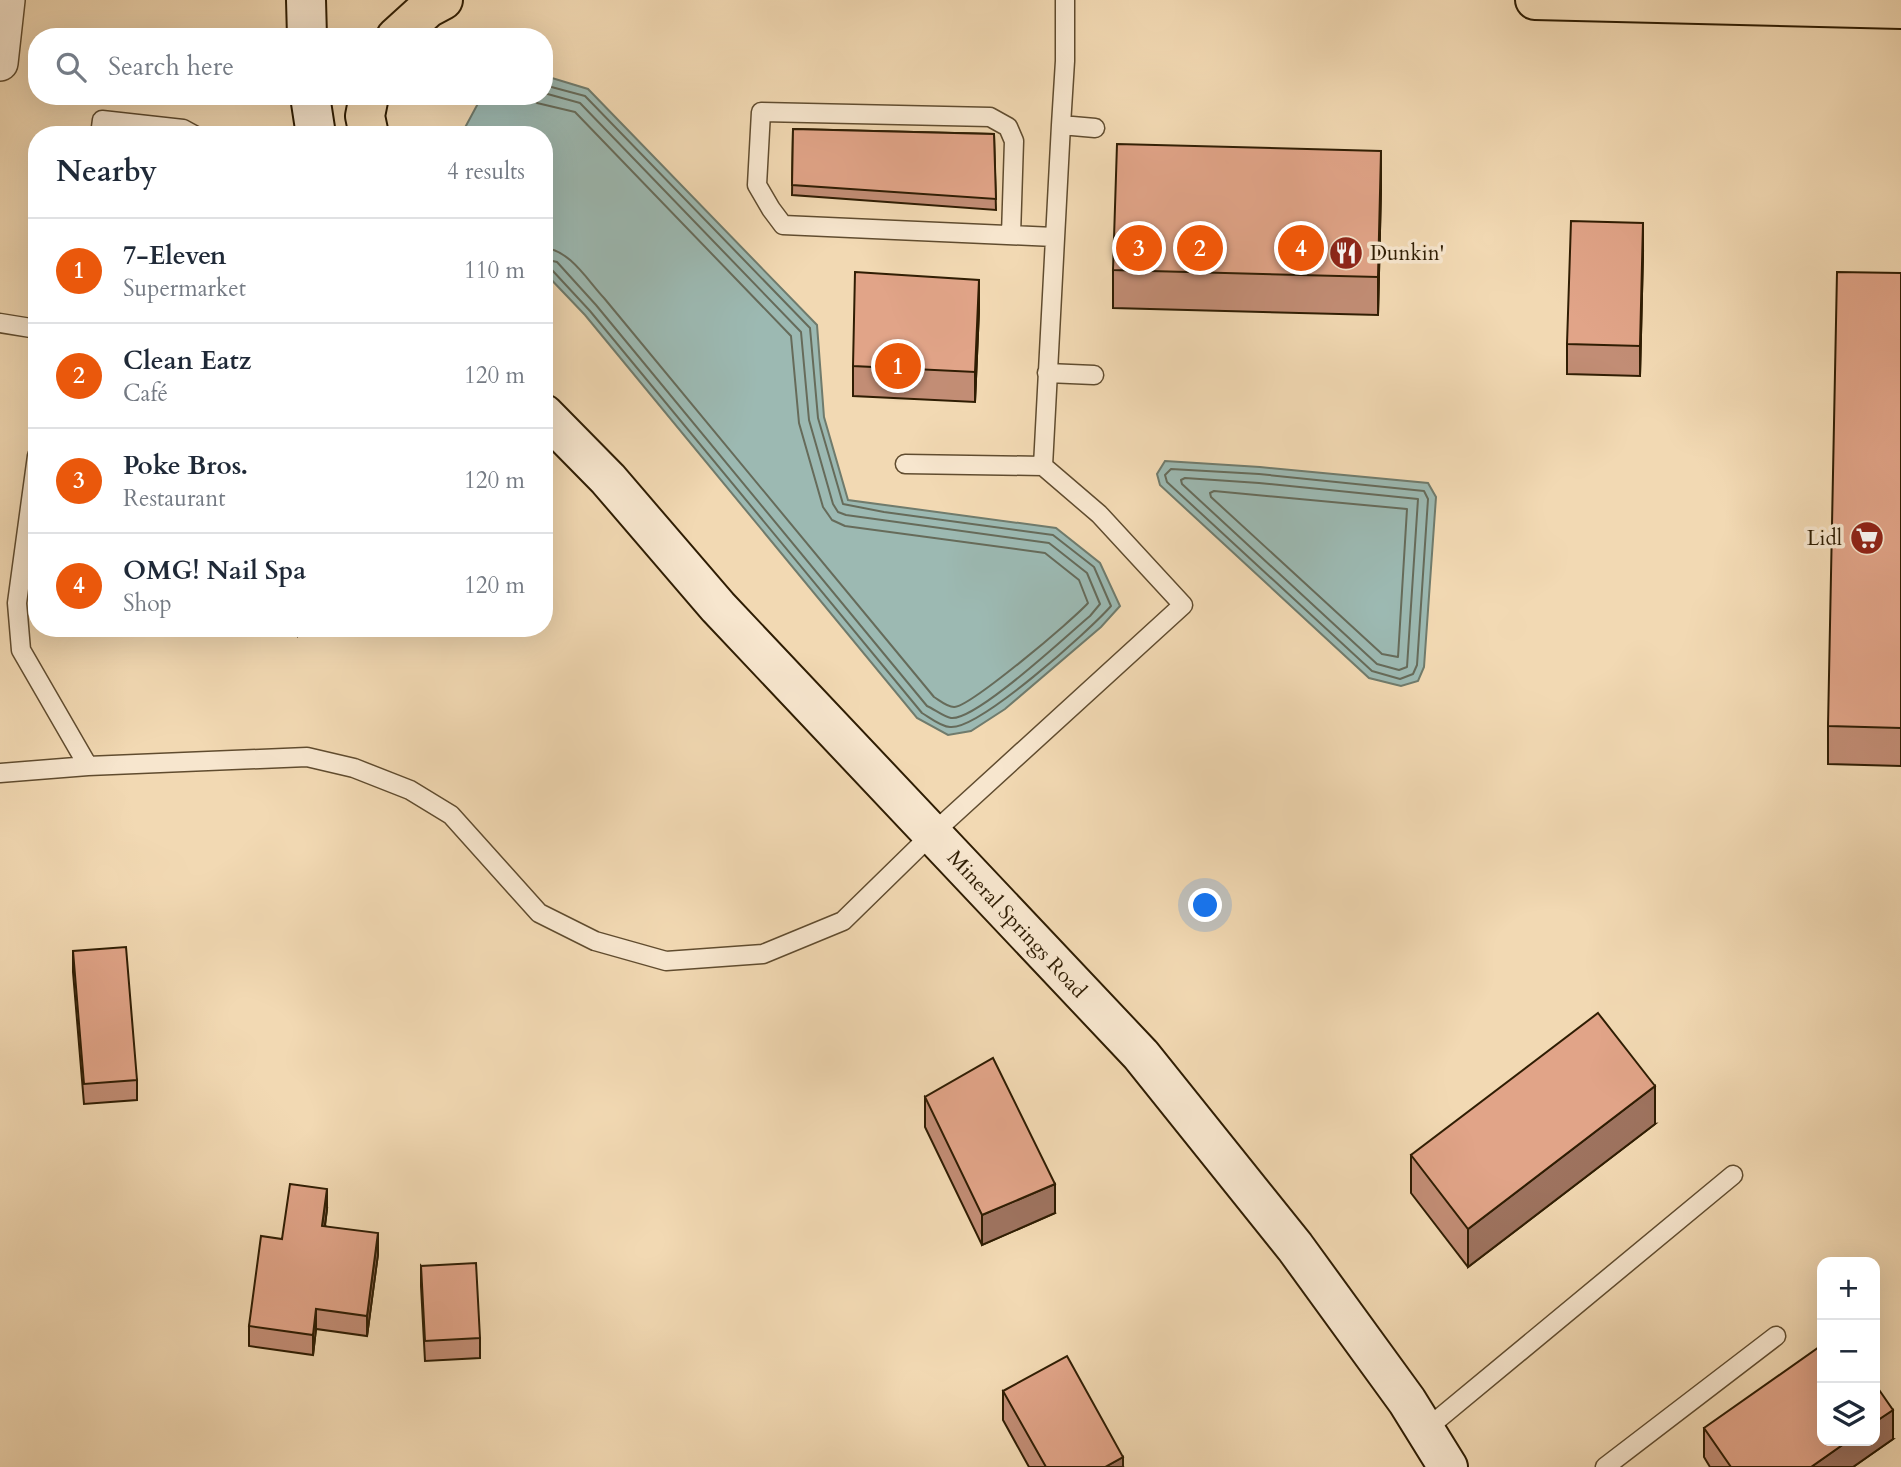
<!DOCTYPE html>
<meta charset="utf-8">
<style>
:root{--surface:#fff;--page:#f6f6f7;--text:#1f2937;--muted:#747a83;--line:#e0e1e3;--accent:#ea580c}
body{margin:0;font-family:Cardo,serif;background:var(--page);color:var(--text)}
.controls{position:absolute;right:21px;bottom:21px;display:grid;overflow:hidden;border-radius:14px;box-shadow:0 7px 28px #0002}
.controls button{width:63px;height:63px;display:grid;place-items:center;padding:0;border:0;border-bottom:2px solid var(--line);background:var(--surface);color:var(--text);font:35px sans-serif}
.you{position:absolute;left:1206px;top:906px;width:24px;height:24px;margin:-18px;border:5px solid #fff;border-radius:50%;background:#1a73e8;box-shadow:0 0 0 10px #1a73e833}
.badge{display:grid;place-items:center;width:46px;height:46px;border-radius:50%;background:var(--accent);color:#fff;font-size:23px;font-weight:700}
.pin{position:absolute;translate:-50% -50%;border:4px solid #fff;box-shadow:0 2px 7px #0006}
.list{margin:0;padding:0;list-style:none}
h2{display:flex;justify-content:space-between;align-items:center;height:91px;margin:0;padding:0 28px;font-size:30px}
h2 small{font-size:23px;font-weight:400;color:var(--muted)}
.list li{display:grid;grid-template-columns:46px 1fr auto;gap:21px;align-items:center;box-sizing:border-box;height:105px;padding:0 28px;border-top:2px solid var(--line)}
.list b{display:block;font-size:26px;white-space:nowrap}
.list p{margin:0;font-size:23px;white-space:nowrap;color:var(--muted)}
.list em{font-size:23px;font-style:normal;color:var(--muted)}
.icon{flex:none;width:38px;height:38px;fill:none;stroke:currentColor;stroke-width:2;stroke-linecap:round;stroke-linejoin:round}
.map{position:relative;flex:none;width:1901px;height:1467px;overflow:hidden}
.search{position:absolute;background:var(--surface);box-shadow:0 7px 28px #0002;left:28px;top:28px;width:525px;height:77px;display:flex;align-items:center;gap:18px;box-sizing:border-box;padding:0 24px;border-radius:28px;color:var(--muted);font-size:26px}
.panel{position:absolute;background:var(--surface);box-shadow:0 7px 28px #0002;left:28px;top:126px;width:525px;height:511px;border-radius:28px}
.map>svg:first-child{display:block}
</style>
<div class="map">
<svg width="1901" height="1467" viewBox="0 0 1901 1467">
<rect width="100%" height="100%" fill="#f2d9b3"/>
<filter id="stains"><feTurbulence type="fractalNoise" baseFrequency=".00286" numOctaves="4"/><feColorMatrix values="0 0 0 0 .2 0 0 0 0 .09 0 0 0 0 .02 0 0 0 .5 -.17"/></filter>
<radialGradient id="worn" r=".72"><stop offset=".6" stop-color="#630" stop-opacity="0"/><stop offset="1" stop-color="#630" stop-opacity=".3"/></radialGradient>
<path fill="#9cb9b2" stroke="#707b6c" stroke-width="2" d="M544,78H552L588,89L817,325L824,417L848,500L1056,528L1100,563L1120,606L1101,627L1005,709L971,731L948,735L917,718L585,315L544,272V135H461L482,96H544Z
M1165,461L1260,467L1428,483L1436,497L1424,667L1418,681L1401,686L1369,678L1160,485L1157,474Z"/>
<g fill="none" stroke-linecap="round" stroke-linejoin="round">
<path stroke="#666b5a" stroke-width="2" d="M544,85L585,96L810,328L818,418L843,504L884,512L1053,535L1094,567L1111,606C1090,630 979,730 950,727C941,727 929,717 922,713L590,311L552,270L544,267
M544,93L580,103L801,332L809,420L833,504L838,512L846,515L1049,543L1087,573L1100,604L1090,616C1067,635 976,721 951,718C944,717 934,709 927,706L596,305L557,262L544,259
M527,96L537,103L575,112L791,336L799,423L823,507L832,520L845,526L1045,553L1079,580L1088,603C1074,619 969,708 954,707C947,707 939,700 934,697L604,298C588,281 569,249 544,248
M1171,469L1259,474L1424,491L1428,499L1417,665L1413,674L1400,679L1372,671L1167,482L1165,475Z
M1185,478L1259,483L1418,499L1407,667L1399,670L1377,664L1182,484L1181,480Z
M1214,491L1407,509L1398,657L1382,654L1211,497L1210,493Z"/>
<g stroke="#604c2f" stroke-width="21">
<path id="lane" d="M1065,0V61L1061,125L1095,128
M100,135L102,120L183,129L194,135
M1011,235L1014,141L1008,127L990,117L761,112L757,185L771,209L783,225L1054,237
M0,323L37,329
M1047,373L1094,375
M905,464L1043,466
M88,766L307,757L354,768L410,790L451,815L539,913L595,941L666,961L763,954L843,921L932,834L1183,605L1099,514L1043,466L1061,125
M0,773L88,766L21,650L17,603L37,456
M1425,1430L1733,1175
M1605,1467L1776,1336"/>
</g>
<g stroke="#604c2f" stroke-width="38">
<path id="street" d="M0,63L7,0"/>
</g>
<g stroke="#2f1d03" stroke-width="42">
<path id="secondary" d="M306,0L307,37
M310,96L316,135
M544,414L608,479L718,607L1141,1055L1295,1247L1407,1401L1448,1467"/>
</g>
<g stroke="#2f1d03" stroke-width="42">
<path id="primary" d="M1535,0L1901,9
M396,37L428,8L443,0
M369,96L365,116L369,135"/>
</g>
<use href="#lane" stroke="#f7e6ce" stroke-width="18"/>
<use href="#street" stroke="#f7e6ce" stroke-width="35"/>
<use href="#secondary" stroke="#f7e6ce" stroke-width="38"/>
<use href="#primary" stroke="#f2d9b3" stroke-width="38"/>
</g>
<path fill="#c28d75" stroke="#2f1d03" stroke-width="2" d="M793,129L994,134L996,210L792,195Z
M1381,189L1378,315L1113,308V270Z
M1643,253L1640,376L1567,374V344Z
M1901,273V766L1828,764V726Z
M979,310L975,402L853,396V366Z
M293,628H312L298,636Z
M73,951L137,1080V1100L84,1104L73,972Z
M925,1097L1055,1213L982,1245L925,1127Z
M1655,1124L1468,1267L1411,1193V1155Z
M327,1209L325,1226L378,1254L367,1336L316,1329L313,1355L249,1346V1326L282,1239Z
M421,1266L480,1338V1358L425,1361L421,1286Z
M1003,1391L1123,1467H1029L1003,1420Z
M1704,1428L1893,1439L1853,1467H1710L1704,1457Z"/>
<path fill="#9e735f" stroke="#2f1d03" stroke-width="2" d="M1381,151V189L1378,315V277Z
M1643,223V253L1640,376V346Z
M979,280V310L975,402V372Z
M298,628H312L298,636Z
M1655,1086V1124L1468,1267V1229Z
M1055,1184V1213L982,1245V1215Z
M327,1189V1209L322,1246V1226Z
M378,1233V1254L367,1336V1316Z
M316,1309V1329L313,1355V1335Z
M1893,1410V1439L1853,1467H1811L1848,1441H1875V1422Z
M1123,1457V1467H1105Z"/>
<path fill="#e1a488" stroke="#2f1d03" stroke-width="2" d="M793,129L994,134L996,199L792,185Z
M154,131L175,135H154Z
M1117,144L1381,151L1378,277L1113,270Z
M1571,221L1643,223L1640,346L1567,344Z
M855,272L979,280L975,372L853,366Z
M1837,272L1901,273V728L1828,726Z
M126,947L137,1080L84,1084L73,951Z
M1598,1013L1655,1086L1468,1229L1411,1155Z
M993,1058L1055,1184L982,1215L925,1097Z
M290,1184L327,1189L322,1226L378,1233L367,1316L316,1309L313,1335L249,1326L261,1236L282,1239Z
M476,1263L480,1338L425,1341L421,1266Z
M1822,1345V1441H1848L1811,1467H1731L1704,1428Z
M1067,1356L1123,1457L1105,1467H1046L1003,1391Z
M1875,1384L1893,1410L1875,1422Z"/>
<defs>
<g id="restaurant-disc" transform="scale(1.75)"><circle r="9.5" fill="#8f2418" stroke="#f7e6ce"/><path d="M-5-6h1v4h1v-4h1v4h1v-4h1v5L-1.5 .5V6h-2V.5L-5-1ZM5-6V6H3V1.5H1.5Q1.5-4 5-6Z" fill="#fff"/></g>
<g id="supermarket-disc" transform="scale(1.75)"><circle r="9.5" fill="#8f2418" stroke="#f7e6ce"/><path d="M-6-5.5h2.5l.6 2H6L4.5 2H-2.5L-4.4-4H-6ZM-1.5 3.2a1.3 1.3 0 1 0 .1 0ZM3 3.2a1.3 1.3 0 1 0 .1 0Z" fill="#fff"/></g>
</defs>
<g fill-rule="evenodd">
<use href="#restaurant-disc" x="1346" y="253"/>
<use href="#supermarket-disc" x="1867" y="538"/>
</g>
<g text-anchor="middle" stroke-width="7" stroke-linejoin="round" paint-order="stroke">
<g font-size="21" fill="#2f1d03" stroke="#f7e6ce" text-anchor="start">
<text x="1370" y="260">Dunkin'</text>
<text x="1842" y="545" text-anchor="end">Lidl</text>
</g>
<g font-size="21" fill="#2f1d03" stroke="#f7e6ce">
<text transform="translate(1017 924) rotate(47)" y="7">Mineral Springs Road</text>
</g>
</g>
<rect width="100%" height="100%" filter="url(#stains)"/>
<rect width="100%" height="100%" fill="url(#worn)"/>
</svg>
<div class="controls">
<button>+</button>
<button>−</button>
<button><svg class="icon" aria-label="layers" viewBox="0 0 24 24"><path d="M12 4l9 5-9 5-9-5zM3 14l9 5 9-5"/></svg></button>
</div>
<div class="you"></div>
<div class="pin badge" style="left:898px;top:366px">1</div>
<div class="pin badge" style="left:1200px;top:248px">2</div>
<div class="pin badge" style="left:1139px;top:248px">3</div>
<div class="pin badge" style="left:1301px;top:248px">4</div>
<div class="search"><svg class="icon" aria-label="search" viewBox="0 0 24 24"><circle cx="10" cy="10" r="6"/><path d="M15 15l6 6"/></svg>Search here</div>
<section class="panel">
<h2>Nearby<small>4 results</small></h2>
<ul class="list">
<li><span class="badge">1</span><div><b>7-Eleven</b><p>Supermarket</p></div><em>110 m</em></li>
<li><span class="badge">2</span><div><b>Clean Eatz</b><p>Café</p></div><em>120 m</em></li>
<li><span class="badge">3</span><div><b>Poke Bros.</b><p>Restaurant</p></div><em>120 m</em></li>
<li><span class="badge">4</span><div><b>OMG! Nail Spa</b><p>Shop</p></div><em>120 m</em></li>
</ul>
</section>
</div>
